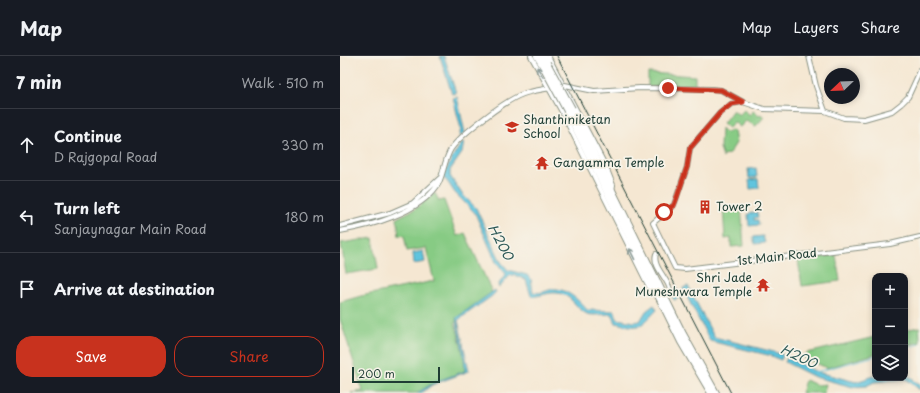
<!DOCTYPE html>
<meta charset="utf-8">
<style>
:root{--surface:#171b24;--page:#20242c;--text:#f1f3f6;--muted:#9ea1a6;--line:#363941;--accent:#c8321e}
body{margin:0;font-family:"Playpen Sans",sans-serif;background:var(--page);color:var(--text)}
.controls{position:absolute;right:12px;bottom:12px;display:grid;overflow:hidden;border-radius:8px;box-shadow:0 2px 6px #0003}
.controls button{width:36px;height:36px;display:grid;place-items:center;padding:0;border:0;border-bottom:1px solid var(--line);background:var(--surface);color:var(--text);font:20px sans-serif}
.compass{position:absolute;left:484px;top:12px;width:36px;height:36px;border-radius:50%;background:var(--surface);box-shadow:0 2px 6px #0003;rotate:247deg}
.scale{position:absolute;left:12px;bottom:10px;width:88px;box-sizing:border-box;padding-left:4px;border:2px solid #1f3d34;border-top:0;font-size:11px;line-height:14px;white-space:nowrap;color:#1f3d34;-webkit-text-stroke:3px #f7f3e8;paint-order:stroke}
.stop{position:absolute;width:12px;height:12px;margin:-9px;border:3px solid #c8321e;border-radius:50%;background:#fff}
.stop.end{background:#c8321e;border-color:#fff;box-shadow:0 1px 4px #0008}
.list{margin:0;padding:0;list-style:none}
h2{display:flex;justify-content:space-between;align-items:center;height:52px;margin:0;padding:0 16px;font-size:17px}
h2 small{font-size:13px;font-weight:400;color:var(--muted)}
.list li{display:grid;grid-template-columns:26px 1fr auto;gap:12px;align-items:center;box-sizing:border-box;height:72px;padding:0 16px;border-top:1px solid var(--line)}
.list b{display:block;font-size:15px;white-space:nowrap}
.list p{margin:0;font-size:13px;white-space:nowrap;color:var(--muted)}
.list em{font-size:13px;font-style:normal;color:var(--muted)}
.actions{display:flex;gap:8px;padding:12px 16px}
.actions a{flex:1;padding:9px 0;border:1px solid var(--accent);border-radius:16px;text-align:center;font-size:14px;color:var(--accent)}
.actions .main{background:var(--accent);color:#fff}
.icon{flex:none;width:22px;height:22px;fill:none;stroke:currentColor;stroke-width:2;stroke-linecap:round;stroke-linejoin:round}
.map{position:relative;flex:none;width:580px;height:337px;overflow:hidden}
header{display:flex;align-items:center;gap:24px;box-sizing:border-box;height:56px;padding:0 20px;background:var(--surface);border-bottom:1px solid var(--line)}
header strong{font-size:19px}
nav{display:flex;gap:22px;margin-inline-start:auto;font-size:14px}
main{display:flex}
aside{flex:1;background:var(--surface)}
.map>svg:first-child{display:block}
</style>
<header>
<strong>Map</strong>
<nav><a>Map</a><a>Layers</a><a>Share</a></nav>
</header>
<main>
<aside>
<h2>7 min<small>Walk · 510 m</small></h2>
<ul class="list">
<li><svg class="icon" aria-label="ahead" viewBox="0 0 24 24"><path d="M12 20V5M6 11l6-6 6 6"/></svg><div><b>Continue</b><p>D Rajgopal Road</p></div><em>330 m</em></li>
<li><svg class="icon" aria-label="left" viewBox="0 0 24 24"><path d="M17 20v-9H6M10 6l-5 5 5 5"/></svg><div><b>Turn left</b><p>Sanjaynagar Main Road</p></div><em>180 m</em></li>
<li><svg class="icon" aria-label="arrive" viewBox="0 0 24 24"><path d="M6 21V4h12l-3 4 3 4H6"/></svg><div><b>Arrive at destination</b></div></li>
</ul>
<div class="actions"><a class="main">Save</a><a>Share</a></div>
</aside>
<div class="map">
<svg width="580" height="337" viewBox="0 0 580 337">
<rect width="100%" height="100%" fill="#f7f3e8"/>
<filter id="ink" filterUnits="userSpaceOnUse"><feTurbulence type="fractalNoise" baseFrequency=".025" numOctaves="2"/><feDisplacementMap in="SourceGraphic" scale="8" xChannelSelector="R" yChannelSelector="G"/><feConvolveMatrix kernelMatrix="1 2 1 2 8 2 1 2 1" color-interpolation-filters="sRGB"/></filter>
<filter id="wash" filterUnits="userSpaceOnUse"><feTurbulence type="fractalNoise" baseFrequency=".012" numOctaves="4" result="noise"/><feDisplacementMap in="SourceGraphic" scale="16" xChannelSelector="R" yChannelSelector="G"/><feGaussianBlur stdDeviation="0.9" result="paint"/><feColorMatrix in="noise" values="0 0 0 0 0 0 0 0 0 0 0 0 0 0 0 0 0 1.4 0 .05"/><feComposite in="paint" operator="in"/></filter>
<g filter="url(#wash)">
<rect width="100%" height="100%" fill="#f5e7d2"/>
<path fill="#87cb84" stroke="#53845c" d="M308,17L355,20V30L308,31Z
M393,54L399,59L404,54L410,59L413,55L419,60L421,58L424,61L416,70L406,65L400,71L394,66L389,72L383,67Z
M381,72L385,76L392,74L394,75L396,87L389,98L383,99V102L380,92Z
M95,137L99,145L104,144L117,180L125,177L152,236L115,266L124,301L125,315L95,326L77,337H11L23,335L0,263V246L21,240L94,225L86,192L67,195L64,179L59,180L57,162L75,153Z
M401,151L404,190L391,191V182L385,183L383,152Z
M33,182L38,213L6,218L1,187Z
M496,199L500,225L462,230L458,204Z
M579,271L580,286L565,290V274Z
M535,281V298L487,312L462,301L467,297Z
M465,324L477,329L486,328L484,337H461Z"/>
<path fill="#60c4de" stroke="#408089" d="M100,0H104L116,37L112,38Z
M117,41L125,77L119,81L121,73L113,42Z
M124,85L122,97L110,114V120L122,138L136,152L161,206L168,214L187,219L191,223L193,236C200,238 206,235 212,233C225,231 240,245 247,254L275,255L277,263L294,266L300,265L306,255L314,249L317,254C299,272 301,273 276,267L272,258C265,258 253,260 247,258C236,253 231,237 216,237C208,236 200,241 191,240L186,224L177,220L170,219L159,232L158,229L166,218L156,206L135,157L115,137L107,125L102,121C108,111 116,93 124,85Z
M416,112L417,121L409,122L408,113Z
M416,123H418L419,132L410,133L409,124Z
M417,156L418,161L414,162V164H418L419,169L409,170L408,158Z
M423,180L425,187L415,188L413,181Z
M83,195L85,206L74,208L73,197Z
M348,230L374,281L434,296L443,299L441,304L428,299L370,285L346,239L334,244L332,240L344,235L343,232Z
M155,234L156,236L152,240L118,264L129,315L92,329L81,337H77L95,326L125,315L124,301L116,262Z
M447,302L477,316L516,326L534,320L535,322H565V319H567L580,329V334L566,323L534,326L526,330L513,331L475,321L445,306Z"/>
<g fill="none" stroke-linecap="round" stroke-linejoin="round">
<path stroke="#60c4de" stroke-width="1" d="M565,292L580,288
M476,316L535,300"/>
</g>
</g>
<g filter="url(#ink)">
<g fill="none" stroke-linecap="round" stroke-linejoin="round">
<g stroke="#8a9283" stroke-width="6">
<path id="minor" d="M191,0L221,54L310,233
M208,0L266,111L273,129L272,134
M469,0L476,30L485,55
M211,32L220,28L254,35L300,32L372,33L381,34L403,46L424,53L485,55L504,62L524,63L552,55L561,48L568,41L580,15
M403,46L391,48L380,57L350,92L347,111L334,149L313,167L335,212L345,213L550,188L580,181
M0,170L50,157L73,147L100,122
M0,175C31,170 78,157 97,130C103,122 104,104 111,93C121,78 166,44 183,38C191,35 201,34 210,32L213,34
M316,198C312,211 328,222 330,234L325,242"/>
</g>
<g stroke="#8a9283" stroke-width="8">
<path id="highway" d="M197,0L203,10
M203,0L207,7
M232,53L343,278L376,337
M227,55L341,286L371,337"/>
</g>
<use href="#minor" stroke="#fff" stroke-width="4"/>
<use href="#highway" stroke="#fff" stroke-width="6"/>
<path stroke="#1f3d34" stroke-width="1" d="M217,0L391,337"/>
<g stroke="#8a9283" stroke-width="8" stroke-linecap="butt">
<path id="highway-bridge" d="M207,7L232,53
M203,10L227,55"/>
</g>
<use href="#highway-bridge" stroke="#fff" stroke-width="6"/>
</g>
<defs><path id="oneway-shaft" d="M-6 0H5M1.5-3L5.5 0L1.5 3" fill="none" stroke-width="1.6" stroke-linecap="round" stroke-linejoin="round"/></defs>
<g stroke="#8f9e9a">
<use href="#oneway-shaft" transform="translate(200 16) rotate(-120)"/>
<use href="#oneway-shaft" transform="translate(292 198) rotate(-116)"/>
</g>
</g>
<g fill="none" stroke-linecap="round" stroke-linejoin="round" filter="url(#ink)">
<path stroke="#c8321e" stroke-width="5" d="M324,156L334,149L337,141L347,111L350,92L380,57L391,48L403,46L381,34L328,32"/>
</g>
<defs>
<g id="school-bare" transform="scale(1.08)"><path d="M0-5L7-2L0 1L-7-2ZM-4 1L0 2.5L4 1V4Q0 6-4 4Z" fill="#c8321e" stroke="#f7f3e8" stroke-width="2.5" paint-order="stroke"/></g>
<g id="temple-bare" transform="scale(1.08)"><path d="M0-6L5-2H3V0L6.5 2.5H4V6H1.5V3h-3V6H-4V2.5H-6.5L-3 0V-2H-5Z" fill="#c8321e" stroke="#f7f3e8" stroke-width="2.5" paint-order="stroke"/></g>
<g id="building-bare" transform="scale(1.08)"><path d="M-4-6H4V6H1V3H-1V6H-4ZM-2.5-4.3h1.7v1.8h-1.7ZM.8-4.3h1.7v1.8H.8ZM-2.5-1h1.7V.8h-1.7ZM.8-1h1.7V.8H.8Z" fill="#c8321e" stroke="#f7f3e8" stroke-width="2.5" paint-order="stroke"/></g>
</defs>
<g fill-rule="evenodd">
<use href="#school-bare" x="172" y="71"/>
<use href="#temple-bare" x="202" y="107"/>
<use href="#building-bare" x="365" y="151"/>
<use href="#temple-bare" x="423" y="229"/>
</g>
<g text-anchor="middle" stroke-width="3.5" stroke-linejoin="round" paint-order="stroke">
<g font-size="12" fill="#1f3d34" stroke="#f7f3e8" text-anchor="start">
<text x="183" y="68">Shanthiniketan<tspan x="183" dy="14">School</tspan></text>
<text x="213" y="111">Gangamma Temple</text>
<text x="376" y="155">Tower 2</text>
<text x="412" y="226" text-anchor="end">Shri Jade<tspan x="412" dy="14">Muneshwara Temple</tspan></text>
</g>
<g font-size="12" fill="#1f3d34" stroke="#f7f3e8">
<text transform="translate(437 201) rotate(-6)" y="4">1st Main Road</text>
</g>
<g font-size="13" font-style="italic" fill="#2c5856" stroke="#f7f3e8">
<text transform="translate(161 186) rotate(62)" y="5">H200</text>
<text transform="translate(459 300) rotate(25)" y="5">H200</text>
</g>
</g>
</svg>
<div class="controls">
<button>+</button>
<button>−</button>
<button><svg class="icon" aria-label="layers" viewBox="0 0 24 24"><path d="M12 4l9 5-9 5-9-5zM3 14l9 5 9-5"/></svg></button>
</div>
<svg class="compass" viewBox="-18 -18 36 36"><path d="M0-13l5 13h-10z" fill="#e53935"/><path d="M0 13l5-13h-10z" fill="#9ea1a6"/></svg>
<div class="scale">200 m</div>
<div class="stop" style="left:324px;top:156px"></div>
<div class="stop end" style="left:328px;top:32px"></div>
</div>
</main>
